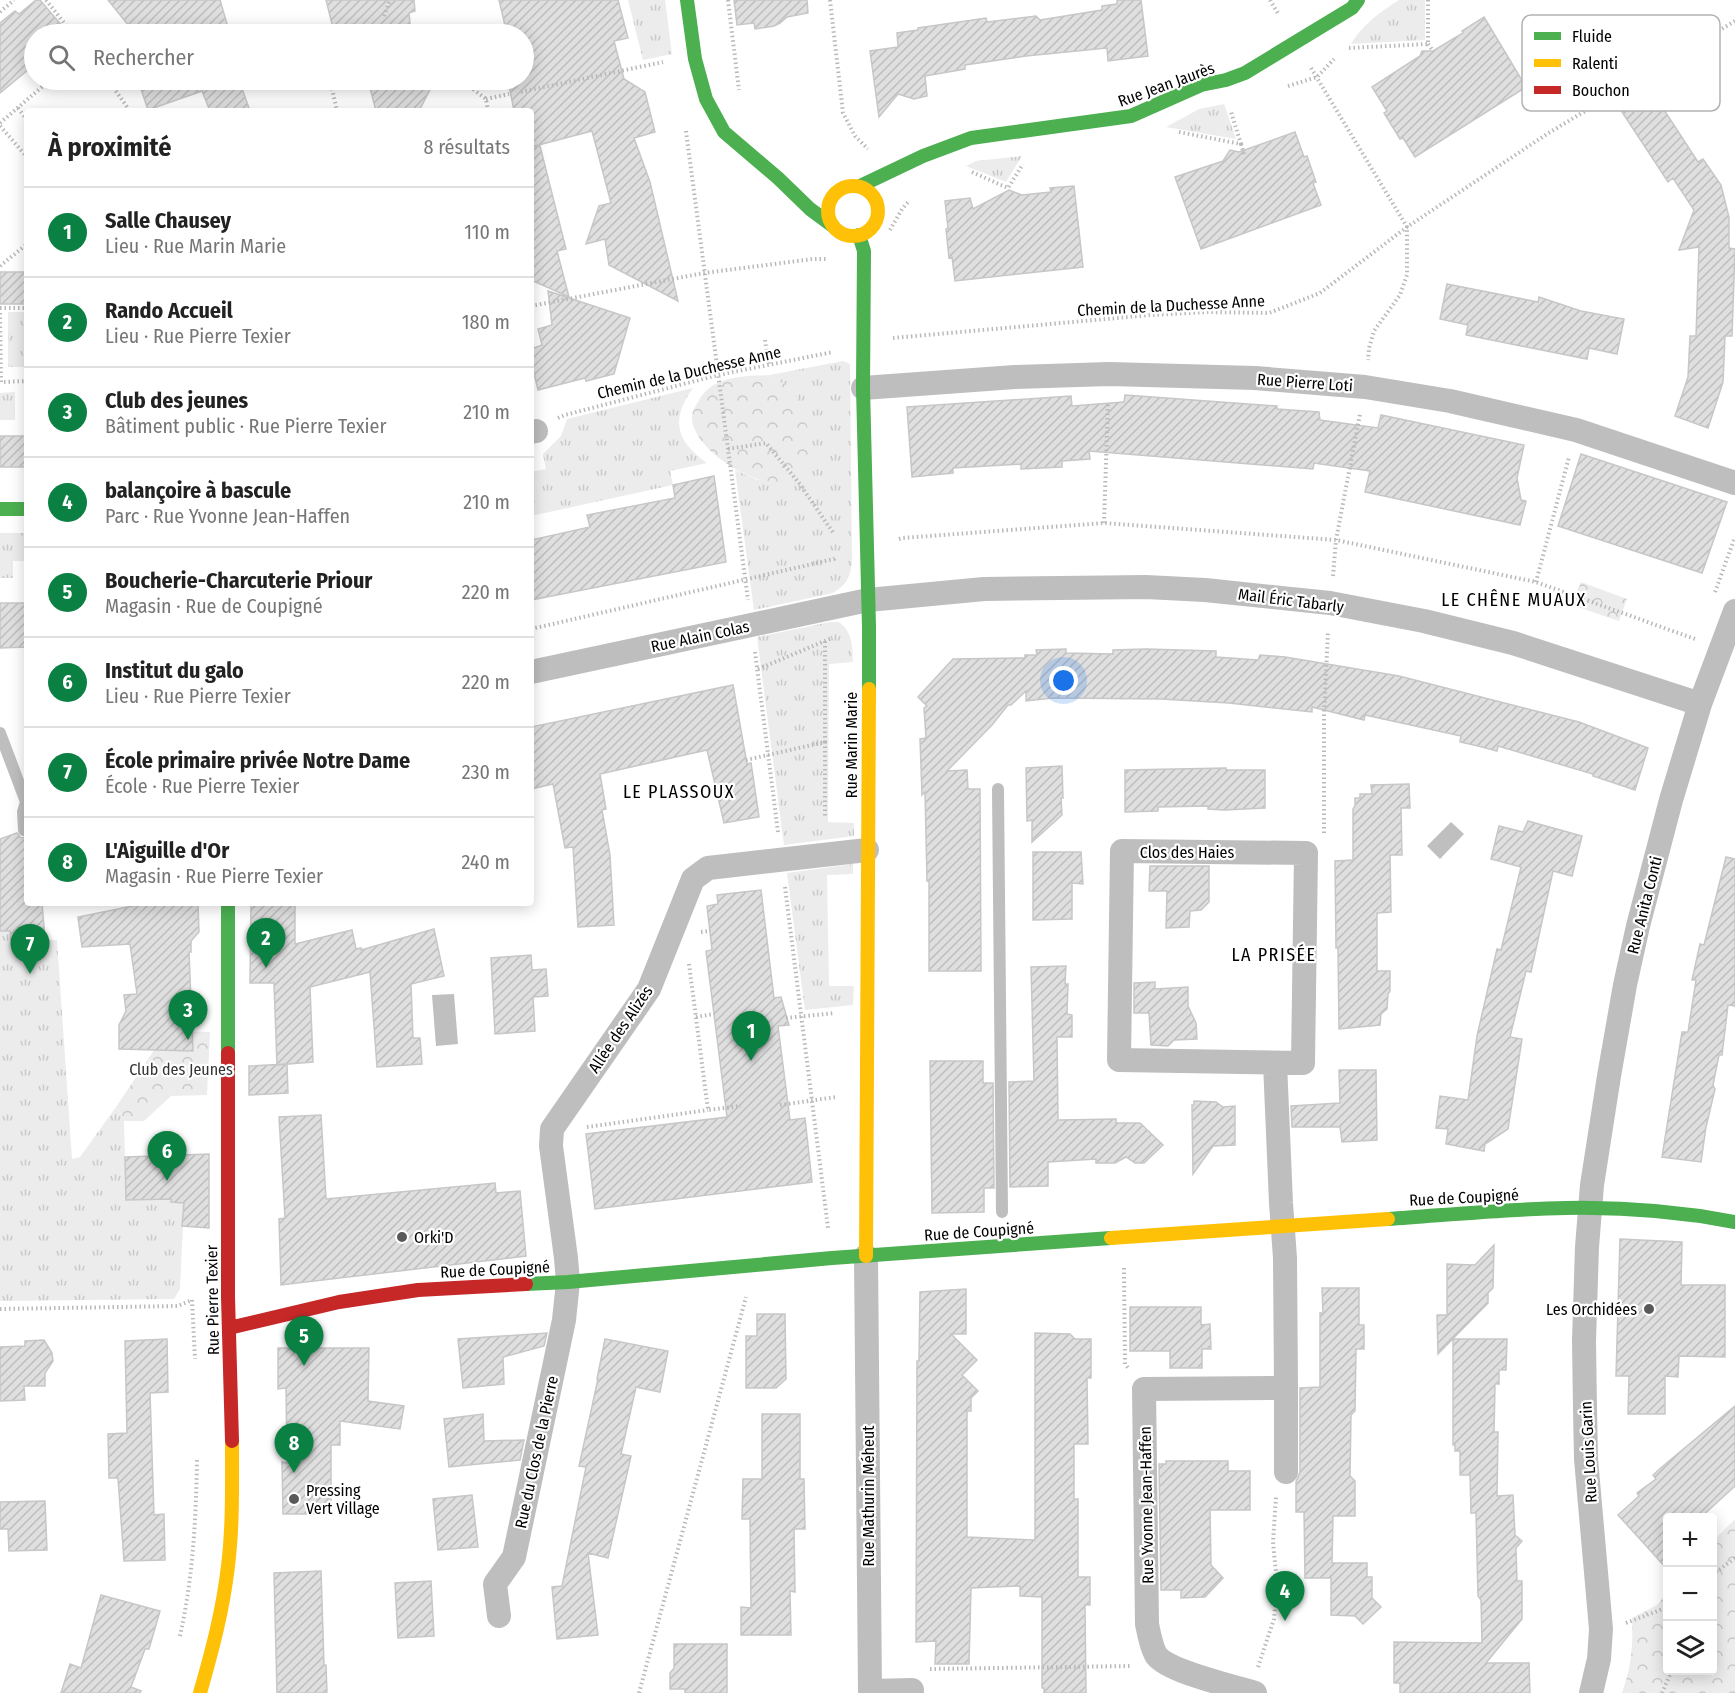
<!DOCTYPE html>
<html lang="fr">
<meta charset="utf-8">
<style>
:root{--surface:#fff;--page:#f6f6f6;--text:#222;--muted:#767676;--line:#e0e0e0;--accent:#0b8043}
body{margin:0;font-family:"Fira Sans Condensed",sans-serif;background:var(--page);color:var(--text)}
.controls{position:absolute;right:18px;bottom:18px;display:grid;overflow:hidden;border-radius:6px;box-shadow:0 3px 15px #0003}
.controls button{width:54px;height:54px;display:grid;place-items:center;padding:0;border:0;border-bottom:2px solid var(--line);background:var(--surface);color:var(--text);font:30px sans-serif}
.you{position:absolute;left:1064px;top:681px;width:21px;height:21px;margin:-15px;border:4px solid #fff;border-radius:50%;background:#1a73e8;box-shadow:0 0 0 9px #1a73e833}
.badge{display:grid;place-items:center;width:39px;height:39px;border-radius:50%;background:var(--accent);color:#fff;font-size:20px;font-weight:700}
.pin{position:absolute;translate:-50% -50px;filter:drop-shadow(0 2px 3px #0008)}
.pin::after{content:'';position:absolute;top:32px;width:21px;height:18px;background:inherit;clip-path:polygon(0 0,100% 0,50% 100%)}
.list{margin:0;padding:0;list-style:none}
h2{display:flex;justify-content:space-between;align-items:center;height:78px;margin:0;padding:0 24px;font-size:26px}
h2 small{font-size:20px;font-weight:400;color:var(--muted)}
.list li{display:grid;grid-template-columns:39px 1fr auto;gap:18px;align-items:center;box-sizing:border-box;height:90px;padding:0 24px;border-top:2px solid var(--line)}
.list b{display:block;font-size:22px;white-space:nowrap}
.list p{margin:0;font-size:20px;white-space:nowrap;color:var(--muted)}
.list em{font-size:20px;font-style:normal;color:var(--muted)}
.icon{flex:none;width:33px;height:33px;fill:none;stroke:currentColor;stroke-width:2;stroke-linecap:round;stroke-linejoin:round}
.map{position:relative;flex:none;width:1735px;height:1693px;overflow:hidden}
.search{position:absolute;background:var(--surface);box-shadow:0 3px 15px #0003;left:24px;top:24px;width:510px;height:66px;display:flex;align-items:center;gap:15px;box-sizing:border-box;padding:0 21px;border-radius:33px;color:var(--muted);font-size:22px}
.panel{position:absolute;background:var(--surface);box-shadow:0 3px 15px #0003;left:24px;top:108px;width:510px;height:798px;border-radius:6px}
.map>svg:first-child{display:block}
</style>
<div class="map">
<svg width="1735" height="1693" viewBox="0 0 1735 1693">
<defs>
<pattern id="grass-tufts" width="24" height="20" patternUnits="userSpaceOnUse" patternTransform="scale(1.5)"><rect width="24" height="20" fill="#ececec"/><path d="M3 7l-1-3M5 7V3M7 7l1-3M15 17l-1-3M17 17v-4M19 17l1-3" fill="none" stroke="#c9c9c9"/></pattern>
<pattern id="forest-crowns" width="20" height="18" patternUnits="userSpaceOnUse" patternTransform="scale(1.5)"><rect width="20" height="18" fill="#ececec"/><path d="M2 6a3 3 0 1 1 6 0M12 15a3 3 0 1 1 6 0" fill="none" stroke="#c9c9c9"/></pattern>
<pattern id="building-hatch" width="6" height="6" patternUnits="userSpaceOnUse" patternTransform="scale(1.5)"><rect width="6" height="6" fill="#dfdfdf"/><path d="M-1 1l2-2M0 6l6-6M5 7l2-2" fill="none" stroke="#bebebe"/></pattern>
</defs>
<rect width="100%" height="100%" fill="#fff"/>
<path fill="url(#grass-tufts)" d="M628,0H665L672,54L643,60Z
M1399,0H1425V40L1351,44C1363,24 1380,12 1399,0Z
M1224,104L1236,139L1166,127L1199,109Z
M1022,156L1006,182L966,166L976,161Z
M8,312H27V367H8Z
M843,361L850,364L852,563C850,578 846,585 833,593L754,610L735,470L758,480L790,389L770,375Z
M693,388C670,420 676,441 707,463L670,471L673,485L531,516V472L546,469L543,454L561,436L567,419Z
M15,392V420H0V393Z
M0,533H27V561H13V578H0Z
M830,622H839C853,633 852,645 853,662L829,664L828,822L854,823V836L784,845L757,637Z
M853,864V874L827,875L829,986H854L853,1005L805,1010L787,873Z
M0,931H10L11,940H57L72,1159L80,1157L116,1107L124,1121L126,1200L171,1199L172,1202L184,1203L180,1289L174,1299L0,1301Z"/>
<path fill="url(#forest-crowns)" d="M770,375C776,379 783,383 789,388C800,398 806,419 809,434C812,447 811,457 804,469C779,508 689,451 692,416C692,411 697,404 699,400C713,375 746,376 770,375Z
M1581,582L1627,599L1619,621L1572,605Z
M167,1031L210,1032L207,1095L171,1096L144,1121H124L116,1107Z
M1735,1519V1693H1622C1632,1664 1633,1648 1632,1618L1657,1605L1667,1593L1668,1670H1712L1713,1541Z"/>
<path fill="#bfbfbf" d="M1451,822L1464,834L1440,859L1427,846Z
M454,994L458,1044L436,1046L432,995Z"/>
<path fill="url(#building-hatch)" stroke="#c7c7c7" stroke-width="1.5" d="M36,0H40L69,34H34V65L0,93V23L15,11L19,14Z
M108,0H220L230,34H122L133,31Z
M326,0H414L415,11L409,13L411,34H356L353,24L333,28Z
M499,0H618L628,38L614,41L624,79L645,92L655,132L634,138L650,182L678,301L609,265L605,239L586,244L599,206L611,203L592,131L531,147V111H514L508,80H524V34H507Z
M734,0H807L808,13L787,17L780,23L774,26L755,29L754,23L737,25Z
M1117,0H1141L1148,56L1108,61L1107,48L1026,56L965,65V69L925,76L927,96L914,99L898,94L879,117L870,51L898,47L897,33L918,30V28L986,18L987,22L1036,16L1040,20L1102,10V6L1117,4Z
M1484,17L1526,87L1415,157L1403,138L1400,139L1384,113L1387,111L1372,87L1420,56L1422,51H1433L1463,33L1462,31Z
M138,80H239L250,111H210L202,91L148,110Z
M368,80H435L419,111H376Z
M1653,93L1698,162L1703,159L1721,185L1729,217V248L1735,249L1732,336H1725L1723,382L1708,428L1675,416L1688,377L1690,336H1696L1699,247L1679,250L1694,210L1673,178L1668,182L1622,112Z
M1295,132L1304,157L1307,156L1316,182L1313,183L1321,205L1201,249L1175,177L1223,161L1230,150L1239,152Z
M540,146L566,249L557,251L569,297L531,280V147Z
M1074,186L1083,267L955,281L952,257L949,258L946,229L948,228L945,201L970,198L973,209L1009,190L1022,195L1051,192L1050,188Z
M0,272H27V304H0Z
M1447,284L1538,302L1539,297L1581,311L1624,319L1617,354L1589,348L1587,359L1466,335L1468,325L1440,319Z
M548,291L630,318L614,374L586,381L585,378L538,390L531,360V349L542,345L538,329L552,325Z
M1125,395L1277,406V409L1319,412L1320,420L1378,428L1381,415L1524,445L1517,478L1521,500L1526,501L1520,525L1365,492L1370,471L1314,463L1313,469L1089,451L1090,459L1062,461V467L1021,469V464L953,468V473L912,477L907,407L1071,396L1072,406L1124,402Z
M0,436H27V467H0Z
M1581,454L1727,502L1702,573L1558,526Z
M714,476L726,562L531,600V540L590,527L587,515L675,498L673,485Z
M0,603H27V647L0,648Z
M1066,649V653L1113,654V650L1146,649L1216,651V657L1258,660L1260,655L1285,657L1399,676L1579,722L1648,748L1635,790L1593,776V774L1498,746L1497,751L1478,746L1460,742L1461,736L1365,715L1364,720L1312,707V712L1229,703L1161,699L1053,698L1026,701V691L1011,705H1008L992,725L947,771L967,770L968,789H980L981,971H929V881H927L925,792L922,795L920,739L926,738L924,708L927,706L918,697L953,659L1025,658V655H1037L1036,650Z
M733,685L747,764L751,763L759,817L724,823L707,750L600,774L606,809L602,810L610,855L614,925L578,927L573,847L565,848L553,784L531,789V727Z
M1062,766L1063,798H1061L1062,815L1032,842V820L1027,821L1026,768Z
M1226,768V770H1265V808L1224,810L1208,809V806L1158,807V811L1125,812V770Z
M1409,784L1410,808H1401L1402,855H1390L1391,912L1377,913V971H1390V991L1388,994L1387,1009L1381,1014L1380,1025L1339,1029L1338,948H1336L1335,861L1353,860V809L1355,806V798H1360V794H1372L1371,785Z
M1528,821L1582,836L1572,876L1553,871L1531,972L1526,971L1510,1037L1522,1039L1508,1129L1485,1144L1484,1151L1446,1144L1448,1129L1436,1128L1440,1096L1468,1100L1477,1036L1497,949L1501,950L1521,867L1491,859L1499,826L1523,832Z
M17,833L21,838L27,837V903H42L45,939L11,940L10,931H0V839Z
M1033,852H1081L1083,884L1072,883V919L1033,920Z
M1726,857L1735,859V1006L1728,1005L1722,1055H1719L1713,1085L1715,1089L1706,1127L1701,1162L1662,1157L1682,1032H1688L1696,980H1692L1700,944L1704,945Z
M1150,866H1209V902L1201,910L1190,911L1189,927L1166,928L1167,891H1149Z
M761,890L774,998L781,997L789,1025L778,1026L790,1120L805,1118L812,1182L595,1209L586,1134L727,1117L706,951L712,950L707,906L718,904L717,895Z
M147,903L198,904L199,932L191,941V952H189L193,1051L119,1049V1025L126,1011L124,995L137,994L130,944L82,947L78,917Z
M251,903H295V944L352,930L356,949L361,948V950L434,929L444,976L411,984L413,1038H420L422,1064L377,1067L370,972L310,987L313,1062L277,1065L274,983H250Z
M531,955L532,970L546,969L548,996L533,997L535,1031L495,1034L491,958Z
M1066,966L1065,984H1068L1067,1014L1072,1015V1037H1057L1058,1120L1116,1119V1123H1140L1163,1145L1144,1163H1135L1126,1157L1115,1163H1096V1159L1048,1162V1186L1010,1187L1009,1082L1034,1081L1031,967Z
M1155,982V989L1188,987V1006L1196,1023L1197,1039L1174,1040L1168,1046L1151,1045L1149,1013H1134V983Z
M930,1061H983V1083H993L994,1188H984V1212L932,1213Z
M287,1064L288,1093L249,1095V1066Z
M1339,1070H1376L1377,1140L1342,1142L1340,1127H1292L1291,1106L1340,1103Z
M1194,1101L1216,1102L1223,1107L1235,1106V1145L1213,1146L1193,1174L1192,1105H1194Z
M321,1115L326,1199L495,1183L496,1193L520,1191L526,1256L281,1285L279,1219L285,1218L279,1117Z
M209,1154V1228L182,1226L184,1203L171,1202V1199L126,1200L125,1157Z
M1620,1239L1682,1242L1681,1285H1725V1357L1679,1356L1678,1377L1665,1376V1414H1628L1629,1376H1616Z
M1494,1245L1493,1288L1488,1293V1303L1438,1354L1437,1315H1447V1264L1475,1265Z
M1322,1288H1359V1325H1364V1349H1356L1355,1411L1351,1415L1350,1476L1355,1481V1516H1333L1332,1563H1367V1577H1372V1598L1381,1607L1363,1624L1355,1616L1331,1615V1578H1305L1304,1512H1296V1482L1300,1472V1388L1320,1387V1313H1323Z
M966,1289V1334H951L977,1360L962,1375L978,1391L971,1398V1411H967V1537L1035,1540V1333L1070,1334L1075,1339H1091V1378H1087L1088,1444H1074V1499H1078V1577H1090V1605H1085L1086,1693H1044V1688H1042V1597L1020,1596V1586L971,1588L969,1664H935L936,1641L916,1642L917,1361H919L920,1292Z
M1130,1307H1201V1325L1210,1324L1211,1349H1202V1368H1170V1351H1130Z
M757,1314H785L786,1379L776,1388H746V1336H757Z
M547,1333L544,1346L503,1357L504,1384L463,1388L458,1339Z
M167,1339L168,1392L150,1393L154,1515L164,1514L165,1560L124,1561L118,1478H109L108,1434L127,1433L125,1341Z
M605,1339L668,1351L660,1392L636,1387L621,1454L631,1456L608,1558L588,1553L598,1635L557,1639L552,1587L562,1586L586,1467L579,1466L598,1379H597Z
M1453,1339H1507L1506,1370H1499V1384H1495L1494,1432H1498L1497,1496L1513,1495L1515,1535L1522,1541L1516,1548L1517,1581H1522V1619L1486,1663H1529L1530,1693H1400V1683H1394V1642L1482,1643L1481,1600L1478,1596L1476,1513H1471L1470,1475H1460V1451H1455V1445H1453Z
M44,1340L52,1353L53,1361L45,1373V1386H24L25,1400L0,1401V1347L25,1346V1341Z
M278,1348H369L368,1401L404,1406L400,1429L340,1421V1445H331V1514H283L282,1462L287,1463L286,1388L278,1389Z
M1735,1406V1486L1700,1518H1668V1570L1618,1515L1639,1496L1637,1493L1656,1479L1653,1475L1663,1466Z
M483,1414L484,1441L524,1440L520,1460L449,1467L444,1419Z
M762,1414H800V1479H804L805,1529H794L795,1592L790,1591L791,1635H741V1607L751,1608L750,1519H742L743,1479H762Z
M1166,1461H1228V1471H1250V1510H1210L1211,1565L1223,1578L1205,1597L1181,1598V1590H1161L1159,1464H1166Z
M472,1495L478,1547L438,1550L433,1499Z
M45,1501L47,1550L9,1551L8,1529H0V1502Z
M321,1571L324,1665H326L327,1693H277L274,1573Z
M431,1581L434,1636L398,1638L395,1583Z
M101,1595L160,1611L149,1649H145L131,1687L141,1691L140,1693H61L70,1664L81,1668Z
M674,1644H727V1693H685V1689H670V1673L674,1668Z"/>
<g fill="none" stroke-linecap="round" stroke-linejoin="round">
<path stroke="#b9b9b9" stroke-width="4" stroke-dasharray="1.5 3" stroke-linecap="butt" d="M46,0L73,34
M728,0L739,90
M830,0L843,113L855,136L868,149
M1270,0L1279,15
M0,12L14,0
M384,16L390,0
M444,30L445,34
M1428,44L1433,51
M1349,48L1428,44V0
M1311,68L1407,227V275L1400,295L1374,331L1369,348L1368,360
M108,80L130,111
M330,80L337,111
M464,80L465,83L486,99L488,111
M1288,86L1317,77L1334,59
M521,92L663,62
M486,99L509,94
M18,108L27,120
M0,123L50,80
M0,126L27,157
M686,131L748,600
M1179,132L1241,144L1231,112
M1241,144L1244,154
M972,172L1008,188L1023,164
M890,230L902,209L909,201
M0,266L27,244
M531,306L704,273L813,259H827
M0,308H27
M0,313L1,382L27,381
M893,338L1151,315L1207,312L1269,313L1320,293L1407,227L1547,134L1735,21
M765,340L769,365
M558,418L565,415L718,375L833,352
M728,449L766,443L799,483L834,534
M1104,523L1108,402
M899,539L902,538L1104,523L1336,540L1536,582L1695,639
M1333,576L1336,540L1360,414
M1536,582L1569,457
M1715,592L1735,537
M531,629L834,559L835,558
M755,652L778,832
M758,669L832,638
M825,742V818
M746,760L825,742V641
M1324,833V715L1328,631
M785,887L828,1228
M701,932L710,931
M689,964L708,1110L741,1106
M696,1017L714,1014
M786,1018L835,1013
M780,1105L836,1097
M587,1127L708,1110
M1124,1268L1125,1364L1128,1368
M192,1300L195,1359
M0,1309L178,1306L192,1300
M1712,1575L1735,1558
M1626,1623L1668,1607
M180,1636C193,1577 196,1520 197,1459
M1258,1667L1274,1619L1277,1583L1273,1542L1276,1497
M930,1669L1132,1666
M639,1693L746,1297
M1662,1693L1672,1670"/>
<path stroke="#bebebe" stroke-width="12" d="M0,733L26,802L23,812L24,830
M998,789L1002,1212"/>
<path stroke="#bebebe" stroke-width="24" d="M863,388L1015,377L1109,374L1255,378L1365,387L1450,401L1576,430L1735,483
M531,432L536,431
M531,672L868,600L984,589L1146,587L1205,590L1330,603L1424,621L1513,643L1700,704
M1122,851L1306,853L1303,1063L1119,1060Z
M866,1256L870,1691L912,1690V1693
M1286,1472V1388
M499,1616L495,1584L514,1557L564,1320L568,1282L566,1258L551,1146L552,1129L649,989L693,879L708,868L867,850
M1255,1693C1233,1686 1168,1672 1156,1655C1151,1646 1149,1634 1147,1624L1144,1389L1286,1388L1285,1258L1281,1203L1275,1063
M1591,1693L1599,1659L1601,1629L1586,1459L1585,1408L1584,1341L1587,1247L1592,1185L1609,1076L1625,985L1638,926L1671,800L1700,704L1735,611"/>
<path stroke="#4caf50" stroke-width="14" d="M687,0L695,59L706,99L724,132L778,178L810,209L833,226
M860,186L923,156L971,138L1131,116L1201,85L1226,80L1245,73L1352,8L1358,0
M859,235L864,251L863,388L869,627V689
M0,509H27
M228,903V1053
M1388,1219C1447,1215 1507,1209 1566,1208C1620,1207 1682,1212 1735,1222
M526,1284L568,1282L832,1258L1111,1238"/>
<path stroke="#ffc107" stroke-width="14" d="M828 211a25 25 0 1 1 50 0a25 25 0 1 1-50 0Z
M1111,1238L1388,1219
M866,1256L869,689
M200,1693C212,1651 223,1610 228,1566C233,1525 232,1483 232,1441"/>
<path stroke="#c62828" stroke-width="14" d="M228,1053V1297L232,1441
M229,1328L339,1302L418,1290L526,1284"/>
</g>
<g fill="#595959" stroke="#fff" stroke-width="2">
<circle cx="402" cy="1237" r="6"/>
<circle cx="1649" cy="1309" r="6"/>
<circle cx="294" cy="1499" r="6"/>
</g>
<g text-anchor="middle" stroke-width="4.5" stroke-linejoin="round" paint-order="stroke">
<g font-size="16" fill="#000" stroke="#fff">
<text transform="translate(1166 84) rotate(-20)" y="6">Rue Jean Jaurès</text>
<text transform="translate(1171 305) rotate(-3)" y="6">Chemin de la Duchesse Anne</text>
<text transform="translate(689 372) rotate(-13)" y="6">Chemin de la Duchesse Anne</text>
<text transform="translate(1305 382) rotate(4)" y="6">Rue Pierre Loti</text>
<text transform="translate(1291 600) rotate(7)" y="6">Mail Éric Tabarly</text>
<text transform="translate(700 636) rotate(-12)" y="6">Rue Alain Colas</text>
<text transform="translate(851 745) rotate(-90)" y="6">Rue Marin Marie</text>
<text x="1187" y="858">Clos des Haies</text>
<text transform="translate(1644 905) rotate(-76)" y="6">Rue Anita Conti</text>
<text transform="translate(620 1029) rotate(-56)" y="6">Allée des Alizés</text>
<text transform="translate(1464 1197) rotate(-3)" y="6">Rue de Coupigné</text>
<text transform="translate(979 1231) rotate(-4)" y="6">Rue de Coupigné</text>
<text transform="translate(495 1269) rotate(-3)" y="6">Rue de Coupigné</text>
<text transform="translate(212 1300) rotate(-91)" y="6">Rue Pierre Texier</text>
<text transform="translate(536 1452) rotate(-78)" y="6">Rue du Clos de la Pierre</text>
<text transform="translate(1588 1452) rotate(-93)" y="6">Rue Louis Garin</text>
<text transform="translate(868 1496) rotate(-90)" y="6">Rue Mathurin Méheut</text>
<text transform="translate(1146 1505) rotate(-91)" y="6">Rue Yvonne Jean-Haffen</text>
</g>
<g font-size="16" fill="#333" stroke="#fff">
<text x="181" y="1075">Club des Jeunes</text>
</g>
<g font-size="16" fill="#000" stroke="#fff" text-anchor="start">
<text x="414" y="1243">Orki'D</text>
<text x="1637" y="1315" text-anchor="end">Les Orchidées</text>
<text x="306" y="1496">Pressing<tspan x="306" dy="18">Vert Village</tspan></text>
</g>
<g font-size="18" letter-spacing="1.5" fill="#000" stroke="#fff">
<text x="1514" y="606">LE CHÊNE MUAUX</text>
<text x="679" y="798">LE PLASSOUX</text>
<text x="1274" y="961">LA PRISÉE</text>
</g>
</g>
<rect x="1522" y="15" width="198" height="96" rx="9" fill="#fff" stroke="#b2b2b2" stroke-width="1.5"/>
<rect x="1534" y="32" width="27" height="8" fill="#4caf50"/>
<rect x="1534" y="59" width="27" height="8" fill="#ffc107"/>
<rect x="1534" y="86" width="27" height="8" fill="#c62828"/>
<g font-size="16" fill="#000">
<text x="1572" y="42">Fluide</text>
<text x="1572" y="69">Ralenti</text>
<text x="1572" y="96">Bouchon</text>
</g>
</svg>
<div class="controls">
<button>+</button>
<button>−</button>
<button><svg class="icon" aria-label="layers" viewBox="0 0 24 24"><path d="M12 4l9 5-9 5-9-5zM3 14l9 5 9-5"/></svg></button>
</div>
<div class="you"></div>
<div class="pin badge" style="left:751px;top:1061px">1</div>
<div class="pin badge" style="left:266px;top:968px">2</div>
<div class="pin badge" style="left:188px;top:1040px">3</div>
<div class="pin badge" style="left:1285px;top:1621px">4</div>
<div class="pin badge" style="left:304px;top:1366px">5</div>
<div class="pin badge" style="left:167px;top:1181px">6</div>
<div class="pin badge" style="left:30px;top:974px">7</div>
<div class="pin badge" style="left:294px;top:1473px">8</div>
<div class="search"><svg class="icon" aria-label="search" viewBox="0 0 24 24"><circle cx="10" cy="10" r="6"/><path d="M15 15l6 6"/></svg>Rechercher</div>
<section class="panel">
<h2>À proximité<small>8 résultats</small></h2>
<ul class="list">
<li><span class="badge">1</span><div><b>Salle Chausey</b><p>Lieu · Rue Marin Marie</p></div><em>110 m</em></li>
<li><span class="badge">2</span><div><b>Rando Accueil</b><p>Lieu · Rue Pierre Texier</p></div><em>180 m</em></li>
<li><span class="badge">3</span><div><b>Club des jeunes</b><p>Bâtiment public · Rue Pierre Texier</p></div><em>210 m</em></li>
<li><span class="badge">4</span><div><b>balançoire à bascule</b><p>Parc · Rue Yvonne Jean-Haffen</p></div><em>210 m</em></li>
<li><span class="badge">5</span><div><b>Boucherie-Charcuterie Priour</b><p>Magasin · Rue de Coupigné</p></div><em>220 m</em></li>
<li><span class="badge">6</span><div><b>Institut du galo</b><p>Lieu · Rue Pierre Texier</p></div><em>220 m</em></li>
<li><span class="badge">7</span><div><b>École primaire privée Notre Dame</b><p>École · Rue Pierre Texier</p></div><em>230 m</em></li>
<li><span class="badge">8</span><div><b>L'Aiguille d'Or</b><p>Magasin · Rue Pierre Texier</p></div><em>240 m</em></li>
</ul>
</section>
</div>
